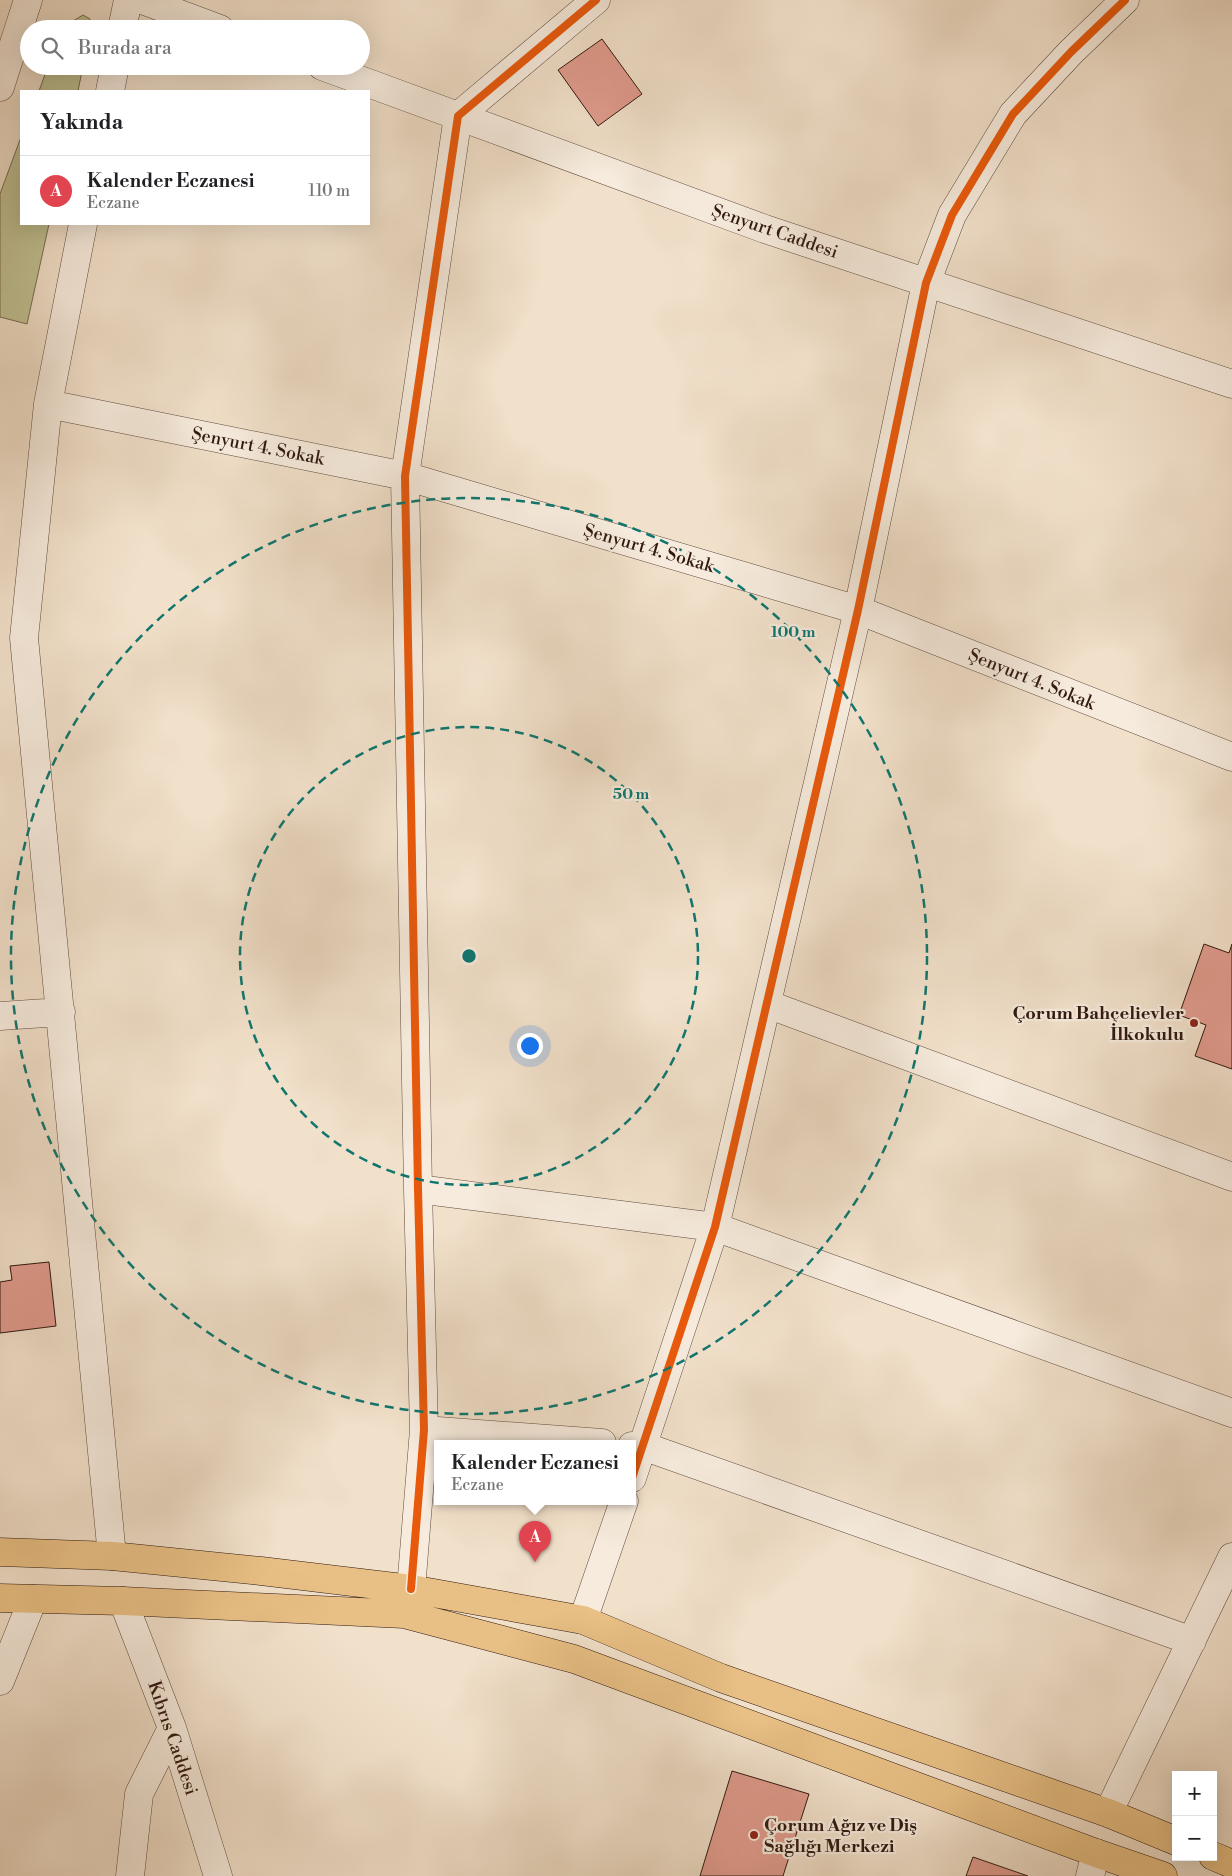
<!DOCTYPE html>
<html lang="tr">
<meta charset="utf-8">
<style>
:root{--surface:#fff;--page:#f2f2f2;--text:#202124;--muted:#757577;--line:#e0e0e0;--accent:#b45309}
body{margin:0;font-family:"Libre Bodoni",serif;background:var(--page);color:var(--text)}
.controls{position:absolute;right:15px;bottom:15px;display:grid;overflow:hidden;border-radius:0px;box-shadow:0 5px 20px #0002}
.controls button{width:45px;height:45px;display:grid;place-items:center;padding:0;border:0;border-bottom:1px solid var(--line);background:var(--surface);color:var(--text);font:25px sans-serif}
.you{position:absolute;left:529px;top:1045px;width:18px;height:18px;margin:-12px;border:4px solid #fff;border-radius:50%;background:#1a73e8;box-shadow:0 0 0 8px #1a73e833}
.badge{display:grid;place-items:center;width:32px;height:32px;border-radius:50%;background:var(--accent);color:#fff;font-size:16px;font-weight:700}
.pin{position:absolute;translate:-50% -41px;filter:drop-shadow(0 1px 2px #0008)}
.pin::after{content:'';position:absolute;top:26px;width:18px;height:15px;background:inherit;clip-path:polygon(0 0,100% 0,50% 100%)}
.popup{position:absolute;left:434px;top:1440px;width:202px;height:65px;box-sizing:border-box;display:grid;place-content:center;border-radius:0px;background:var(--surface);filter:drop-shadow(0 1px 4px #0005);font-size:16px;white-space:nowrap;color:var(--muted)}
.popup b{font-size:19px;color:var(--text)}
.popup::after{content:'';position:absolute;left:50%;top:100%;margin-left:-10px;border:10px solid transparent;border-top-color:var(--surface)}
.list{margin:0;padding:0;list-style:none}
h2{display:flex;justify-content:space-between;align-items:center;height:65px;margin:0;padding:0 20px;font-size:21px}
h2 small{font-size:16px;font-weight:400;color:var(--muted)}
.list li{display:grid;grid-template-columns:32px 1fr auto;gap:15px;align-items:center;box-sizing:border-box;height:70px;padding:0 20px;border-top:1px solid var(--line)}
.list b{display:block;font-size:19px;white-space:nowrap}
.list p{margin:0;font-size:16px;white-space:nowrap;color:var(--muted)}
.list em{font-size:16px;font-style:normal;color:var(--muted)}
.icon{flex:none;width:28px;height:28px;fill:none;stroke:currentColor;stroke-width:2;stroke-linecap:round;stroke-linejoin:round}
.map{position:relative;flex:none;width:1232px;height:1876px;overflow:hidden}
.search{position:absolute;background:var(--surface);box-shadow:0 5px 20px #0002;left:20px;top:20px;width:350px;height:55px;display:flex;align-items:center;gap:12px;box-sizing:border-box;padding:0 18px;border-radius:28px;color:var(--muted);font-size:19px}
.panel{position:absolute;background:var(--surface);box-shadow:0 5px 20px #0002;left:20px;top:90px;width:350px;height:135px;border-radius:0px}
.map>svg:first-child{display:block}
</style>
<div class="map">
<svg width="1232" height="1876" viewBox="0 0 1232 1876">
<rect width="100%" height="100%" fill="#f1e0ca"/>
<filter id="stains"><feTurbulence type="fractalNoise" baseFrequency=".004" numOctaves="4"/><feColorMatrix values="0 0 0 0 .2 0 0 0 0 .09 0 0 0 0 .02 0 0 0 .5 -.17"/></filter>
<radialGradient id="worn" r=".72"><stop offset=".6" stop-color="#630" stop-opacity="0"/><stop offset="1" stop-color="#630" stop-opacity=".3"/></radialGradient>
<path fill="#c0c193" stroke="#786c52" d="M83,15L90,19L89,29H67L73,21Z
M48,66H83L78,91H39Z
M21,137V224H49L27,324L0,317V194Z"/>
<path fill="#e09b8d" stroke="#301810" d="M602,39L642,94L598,126L558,70Z
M1204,944L1229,953L1232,944V1069L1195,1056L1206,1025L1179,1015Z
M49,1262L56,1326L0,1333V1282L12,1280L10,1266Z
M732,1771L809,1794L783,1876H700Z
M973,1857L1028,1876H966Z"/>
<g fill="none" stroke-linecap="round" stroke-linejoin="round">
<g stroke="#604a3e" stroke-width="29">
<path id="minor" d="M142,0L220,29
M122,29L128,0
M322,66L765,229L1232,384
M0,87L28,0
M110,91L115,66
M83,224L48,404L24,638L112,1556
M48,404L405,476L858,610L1232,757
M767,1004L1232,1177
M0,1016L61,1012
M418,1189L715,1227L1232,1413
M424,1430L602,1443
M632,1446H643L1192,1641
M632,1478L715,1227L858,610L926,283L952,215L1013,114L1071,52L1125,0
M411,1589L424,1430L418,1189L405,476L458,116L596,0
M123,1601L172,1728L218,1876
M583,1620L624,1501
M0,1681L33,1599
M1108,1813L1232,1557
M130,1876L139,1794L172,1728
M1090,1876L1096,1853"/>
</g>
<g stroke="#301810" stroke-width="29">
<path id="major" d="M0,1552L112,1556L261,1571L411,1589L583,1620L721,1678L1108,1813L1176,1841
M0,1598L123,1601L404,1614L574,1659L1096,1853L1163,1876
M1213,1856L1232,1864"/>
</g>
<use href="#minor" stroke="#f6ebdd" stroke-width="28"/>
<use href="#major" stroke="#e8c085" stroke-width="28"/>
<g stroke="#f6ebdd" stroke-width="11">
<path id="cycleway" d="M632,1478L715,1227L858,610L926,283L952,215L1013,114L1071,52L1125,0
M411,1589L424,1430L418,1189L405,476L458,116L596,0"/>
</g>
<use href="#cycleway" stroke="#e8590c" stroke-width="8"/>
</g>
<g fill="none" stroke="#0f766e" stroke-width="2.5" stroke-dasharray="9 6">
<circle cx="469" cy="956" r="229"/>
<circle cx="469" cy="956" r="458"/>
</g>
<g fill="#8f2418" stroke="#f6ebdd" stroke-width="2">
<circle cx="1194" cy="1023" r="5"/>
<circle cx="754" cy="1835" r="5"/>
</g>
<g text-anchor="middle" stroke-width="4.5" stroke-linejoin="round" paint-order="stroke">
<g font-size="18" fill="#301810" stroke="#f6ebdd">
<text transform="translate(775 231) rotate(19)" y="6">Şenyurt Caddesi</text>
<text transform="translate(258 446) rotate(11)" y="6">Şenyurt 4. Sokak</text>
<text transform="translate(649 548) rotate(16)" y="6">Şenyurt 4. Sokak</text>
<text transform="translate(1032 679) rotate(22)" y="6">Şenyurt 4. Sokak</text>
<text transform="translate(173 1738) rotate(71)" y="6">Kıbrıs Caddesi</text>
</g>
<g font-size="18" font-weight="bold" fill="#301810" stroke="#f6ebdd" text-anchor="end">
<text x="1184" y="1019">Çorum Bahçelievler<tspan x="1184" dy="21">İlkokulu</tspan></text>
<text x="764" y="1831" text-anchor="start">Çorum Ağız ve Diş<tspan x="764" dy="21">Sağlığı Merkezi</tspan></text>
</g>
</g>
<circle cx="469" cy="956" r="8" fill="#0f766e" stroke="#f6ebdd" stroke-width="2.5"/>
<g font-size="15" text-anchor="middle" font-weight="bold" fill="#0f766e" stroke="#f6ebdd" stroke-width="4.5" stroke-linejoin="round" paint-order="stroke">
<text x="793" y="637">100 m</text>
<text x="631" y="799">50 m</text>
</g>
<rect width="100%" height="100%" filter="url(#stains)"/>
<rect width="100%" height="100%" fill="url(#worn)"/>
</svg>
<div class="controls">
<button>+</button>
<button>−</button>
</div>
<div class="you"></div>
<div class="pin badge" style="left:535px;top:1562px;background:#e0444e">A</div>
<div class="popup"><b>Kalender Eczanesi</b>Eczane</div>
<div class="search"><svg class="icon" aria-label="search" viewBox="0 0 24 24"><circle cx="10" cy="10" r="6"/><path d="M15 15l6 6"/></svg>Burada ara</div>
<section class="panel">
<h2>Yakında<small></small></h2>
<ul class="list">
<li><span class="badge" style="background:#e0444e">A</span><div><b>Kalender Eczanesi</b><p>Eczane</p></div><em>110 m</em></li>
</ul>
</section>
</div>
